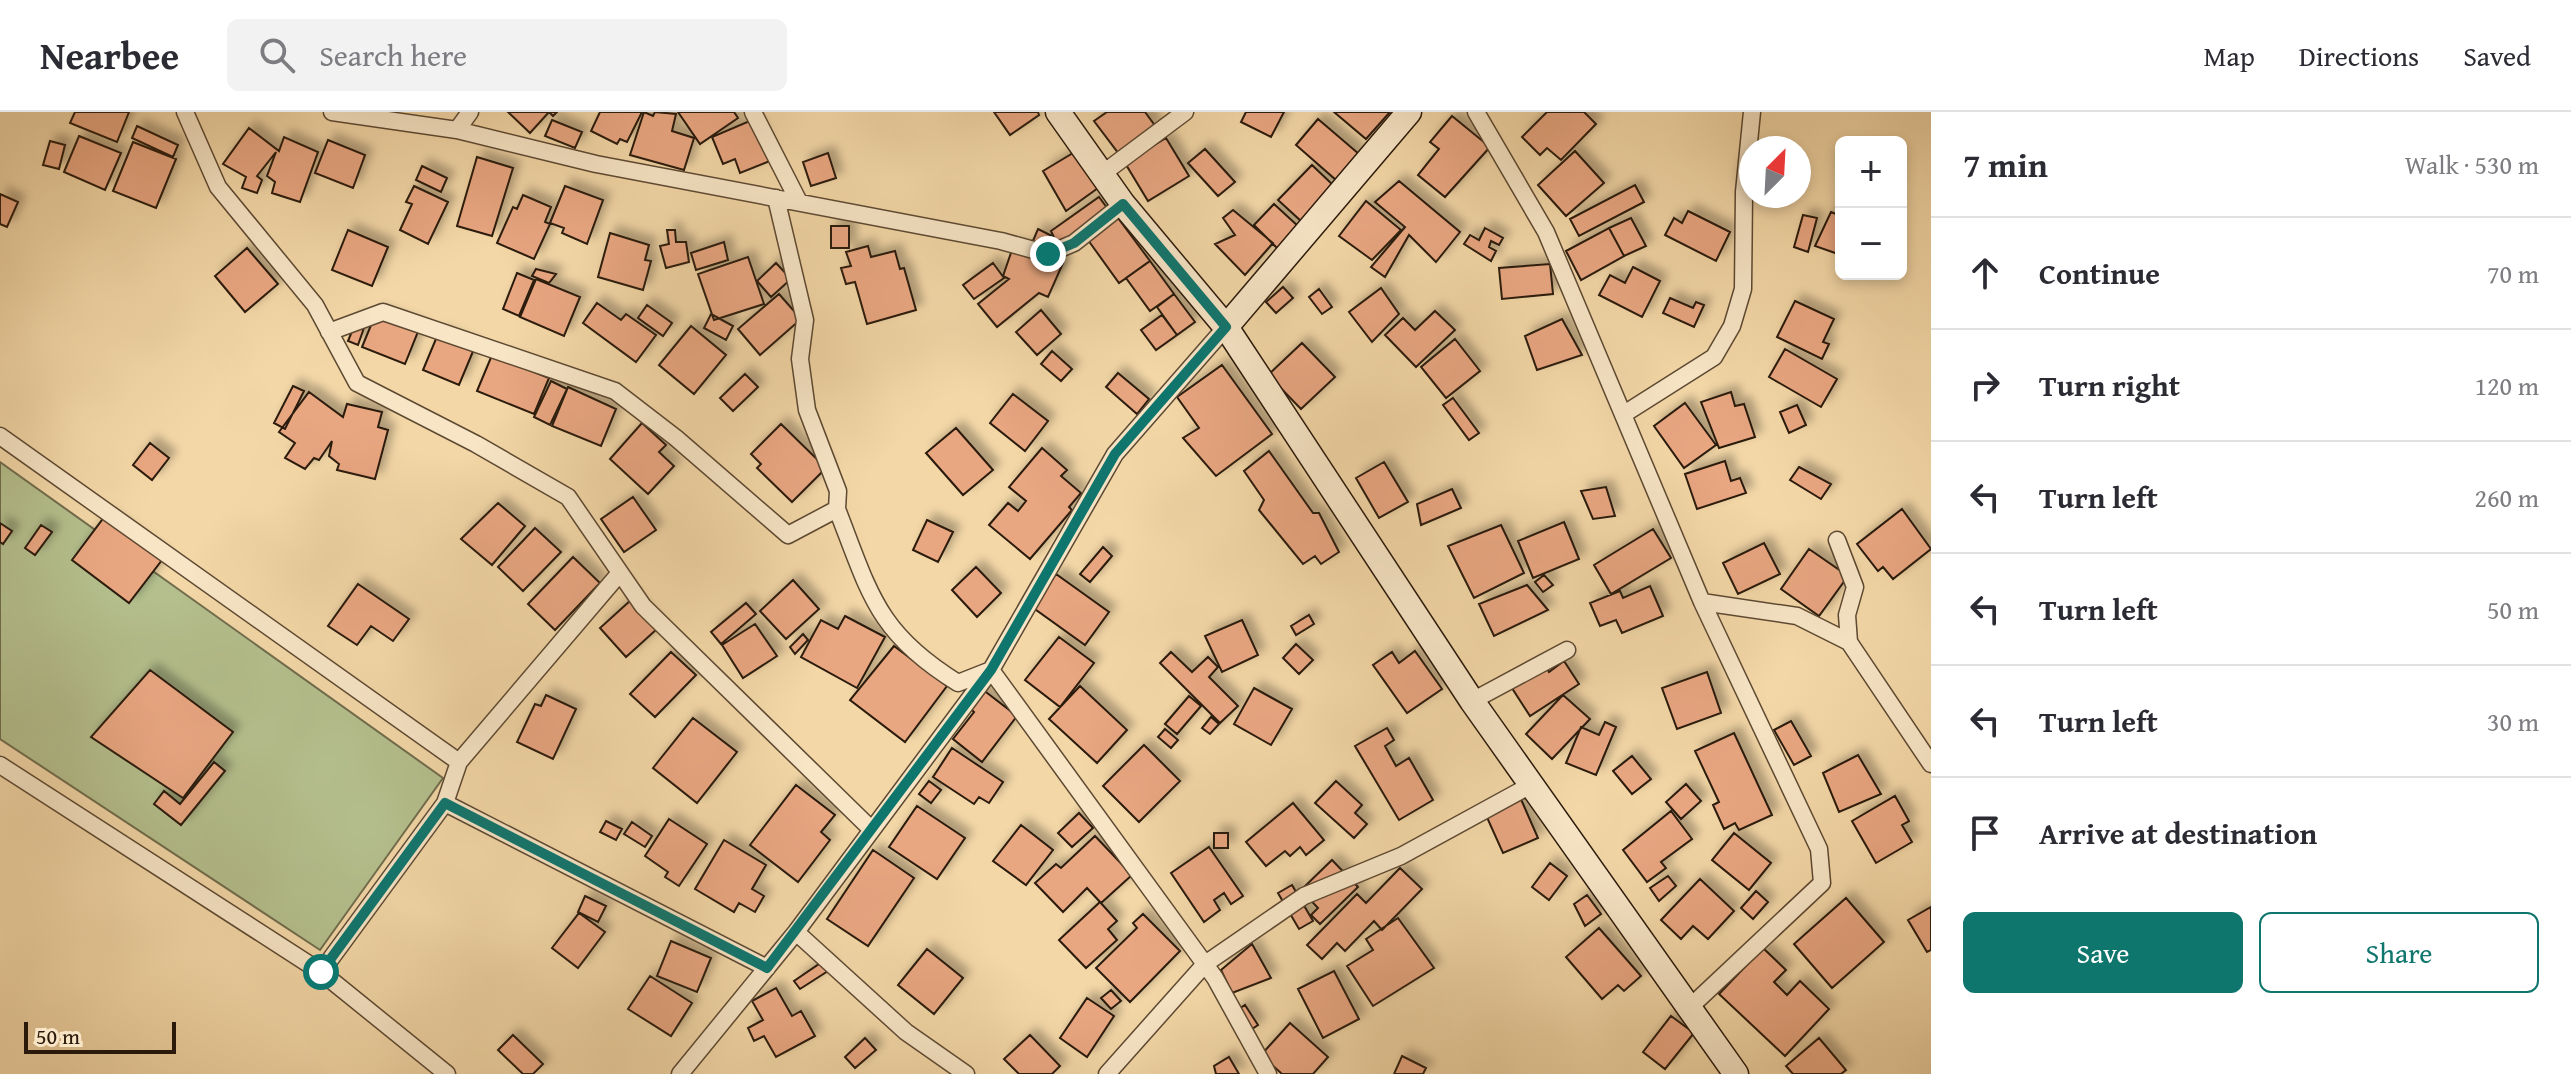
<!DOCTYPE html>
<meta charset="utf-8">
<style>
:root{--surface:#fff;--page:#f2f2f3;--text:#2b2b33;--muted:#7c7c81;--line:#e1e1e2;--accent:#0f766e}
body{margin:0;font-family:"Gentium Book Plus",serif;background:var(--page);color:var(--text)}
.controls{position:absolute;right:24px;top:24px;display:grid;overflow:hidden;border-radius:12px;box-shadow:0 4px 12px #0003}
.controls button{width:72px;height:72px;display:grid;place-items:center;padding:0;border:0;border-bottom:2px solid var(--line);background:var(--surface);color:var(--text);font:40px sans-serif}
.compass{position:absolute;left:1739px;top:24px;width:72px;height:72px;border-radius:50%;background:var(--surface);box-shadow:0 4px 12px #0003;rotate:24deg}
.scale{position:absolute;left:24px;bottom:20px;width:152px;box-sizing:border-box;padding-left:8px;border:4px solid #2b1a0b;border-top:0;font-size:22px;line-height:28px;white-space:nowrap;color:#2b1a0b;-webkit-text-stroke:6px #f7e5c6;paint-order:stroke}
.stop{position:absolute;width:24px;height:24px;margin:-18px;border:6px solid #0f766e;border-radius:50%;background:#fff}
.stop.end{background:#0f766e;border-color:#fff;box-shadow:0 2px 8px #0008}
.list{margin:0;padding:0;list-style:none}
h2{display:flex;justify-content:space-between;align-items:center;height:104px;margin:0;padding:0 32px;font-size:34px}
h2 small{font-size:26px;font-weight:400;color:var(--muted)}
.list li{display:grid;grid-template-columns:52px 1fr auto;gap:24px;align-items:center;box-sizing:border-box;height:112px;padding:0 32px;border-top:2px solid var(--line)}
.list b{display:block;font-size:30px;white-space:nowrap}
.list em{font-size:26px;font-style:normal;color:var(--muted)}
.actions{display:flex;gap:16px;padding:24px 32px}
.actions a{flex:1;padding:18px 0;border:2px solid var(--accent);border-radius:12px;text-align:center;font-size:28px;color:var(--accent)}
.actions .main{background:var(--accent);color:#fff}
.icon{flex:none;width:44px;height:44px;fill:none;stroke:currentColor;stroke-width:2;stroke-linecap:round;stroke-linejoin:round}
.map{position:relative;flex:none;width:1931px;height:962px;overflow:hidden}
header{display:flex;align-items:center;gap:48px;box-sizing:border-box;height:112px;padding:0 40px;background:var(--surface);border-bottom:2px solid var(--line)}
header strong{font-size:38px}
nav{display:flex;gap:44px;margin-inline-start:auto;font-size:28px}
.search{width:560px;height:72px;background:var(--page);display:flex;align-items:center;gap:20px;box-sizing:border-box;padding:0 28px;border-radius:12px;color:var(--muted);font-size:30px}
main{display:flex}
aside{flex:1;background:var(--surface)}
.map>svg:first-child{display:block}
</style>
<header>
<strong>Nearbee</strong>
<div class="search"><svg class="icon" aria-label="search" viewBox="0 0 24 24"><circle cx="10" cy="10" r="6"/><path d="M15 15l6 6"/></svg>Search here</div>
<nav><a>Map</a><a>Directions</a><a>Saved</a></nav>
</header>
<main>
<div class="map">
<svg width="1931" height="962" viewBox="0 0 1931 962">
<defs>
<filter id="shadow"><feDropShadow dx="7" dy="-7" stdDeviation="4" flood-color="#0004"/></filter>
</defs>
<rect width="100%" height="100%" fill="#f3d7a7"/>
<filter id="stains"><feTurbulence type="fractalNoise" baseFrequency=".0025" numOctaves="4"/><feColorMatrix values="0 0 0 0 .2 0 0 0 0 .09 0 0 0 0 .02 0 0 0 .5 -.17"/></filter>
<radialGradient id="worn" r=".72"><stop offset=".6" stop-color="#630" stop-opacity="0"/><stop offset="1" stop-color="#630" stop-opacity=".3"/></radialGradient>
<path fill="#b4bf8d" stroke="#706c4c" stroke-width="2" d="M0,350L443,666L320,838L0,627Z"/>
<path fill="#e8a681" stroke="#2b1a0b" stroke-width="2" filter="url(#shadow)" d="M75,0H129L117,30L70,11Z
M508,0H557L553,4L549,0L530,21Z
M600,0H642L627,30L620,27L617,32L591,19Z
M644,0L653,4L655,0L676,2L672,19L694,26L684,58L630,43Z
M678,0H734L738,6L700,32Z
M994,0H1038L1039,3L1010,23Z
M1107,0H1145L1156,15L1119,42L1094,9Z
M1246,0H1284L1271,25L1241,10Z
M1334,0H1390L1366,27Z
M1547,0H1584L1596,12L1561,48L1547,36L1540,43L1522,25Z
M1452,4L1490,35L1445,85L1418,63L1439,37L1430,30Z
M1318,7L1359,42L1336,68L1296,33Z
M552,8L582,20L575,36L545,24Z
M752,8L770,49L740,61L735,47L723,52L712,25Z
M137,14L178,33L173,45L132,26Z
M249,16L279,39L284,25L318,40L300,90L272,81L275,70L267,64L276,40L257,64L262,68L257,81L242,76L246,65L223,52Z
M79,24L121,41L105,78L64,60Z
M1166,26L1189,64L1148,89L1125,51Z
M328,28L365,43L353,76L315,61Z
M50,29L65,33L59,57L43,53Z
M133,30L176,47L156,96L113,79Z
M1205,37L1235,70L1218,84L1188,51Z
M1575,39L1604,71L1566,104L1538,73Z
M828,41L836,66L811,74L803,50Z
M1073,41L1098,76L1066,99L1043,59Z
M477,45L513,56L492,124L457,114Z
M1312,53L1334,74L1301,109L1278,88Z
M422,54L447,66L441,80L416,68Z
M1399,69L1460,120L1436,150L1409,123L1385,165L1371,155L1405,115L1375,90Z
M1635,73L1644,90L1579,124L1570,107Z
M414,74L448,90L428,132L400,118L412,92L406,90Z
M565,74L603,88L587,132L562,121L564,116L550,111Z
M0,82L18,90L7,115L0,112Z
M523,83L551,95L545,110L550,112L534,147L497,131L513,95L517,97Z
M1099,85L1110,100L1058,134L1051,119Z
M1366,89L1401,118L1372,148L1339,124Z
M1274,92L1299,115L1278,137L1254,113Z
M1233,98L1273,131L1245,163L1215,132L1235,123L1223,106Z
M1688,99L1730,120L1716,149L1665,123L1674,106L1682,111Z
M1831,100L1841,104V143L1815,134Z
M1803,103L1817,106L1808,140L1794,135Z
M1118,106L1150,149L1119,171L1088,128Z
M1631,106L1646,134L1624,144L1609,116Z
M831,114H849V136H831Z
M1485,116L1503,126L1499,133L1491,129L1489,135L1496,139L1491,149L1464,132L1470,123L1479,128Z
M1609,116L1624,144L1581,168L1566,139Z
M1038,117L1052,124L1045,138L1032,131Z
M348,118L388,135L372,174L332,158Z
M667,118H675L676,130H686L689,150L666,156L660,134L669,132Z
M610,121L649,133L645,148L651,149L643,178L598,165Z
M724,130L728,148L696,158L691,141Z
M868,134L871,145L895,139L900,157L904,156L916,198L867,212L855,170L846,172L841,156L851,154L846,140Z
M1013,135L1063,151L1048,185L1039,181L997,215L978,192L1009,167L1003,164Z
M247,136L278,172L245,200L215,164Z
M748,145L764,192L714,208L698,162Z
M1150,149L1174,182L1150,199L1126,166Z
M776,151L791,167L771,185L757,169Z
M993,151L1004,166L974,187L963,173Z
M1550,152L1553,182L1502,187L1499,156Z
M1633,155L1660,169L1642,205L1599,183L1610,163L1625,171Z
M536,157L556,162L549,171L532,164Z
M517,161L534,168L519,204L503,197Z
M536,167L580,185L564,224L520,205Z
M1283,175L1293,186L1276,201L1266,190Z
M1381,176L1399,202L1372,230L1349,200Z
M1319,177L1332,195L1322,202L1309,185Z
M779,182L801,207L760,243L738,217Z
M1174,182L1195,210L1177,223L1157,195Z
M1670,186L1693,196L1696,190L1704,193L1694,215L1663,201Z
M1795,189L1834,207L1823,230L1829,232L1822,247L1777,225Z
M597,191L621,208L626,202L656,223L636,250L583,211Z
M647,193L672,211L663,224L638,206Z
M1041,198L1061,222L1037,243L1016,220Z
M1435,199L1455,218L1416,255L1385,223L1403,206L1415,218Z
M376,201L419,217L405,252L362,235Z
M711,202L733,214L726,228L704,216Z
M1162,203L1177,223L1156,238L1141,218Z
M357,207L366,210L358,233L348,229Z
M1562,207L1582,243L1537,258L1525,224Z
M691,214L726,243L694,282L659,253Z
M438,222L474,237L459,273L423,258Z
M1455,227L1480,259L1446,286L1421,255Z
M1302,231L1335,265L1301,297L1268,263Z
M1785,237L1837,267L1821,295L1769,265Z
M1052,239L1072,257L1061,269L1041,252Z
M492,243L549,266L534,302L477,279Z
M1222,253L1272,322L1216,364L1183,326L1199,316L1177,285Z
M1118,261L1149,287L1137,302L1106,275Z
M745,262L758,275L733,299L720,286Z
M551,269L567,277L550,313L534,305Z
M293,274L304,279L285,317L274,311Z
M568,275L616,297L601,334L552,314Z
M309,280L343,305L347,292L382,300L378,315L388,318L375,367L337,358L339,352L329,344L332,329L319,348L314,346L305,357L285,346L295,331L279,320Z
M1731,280L1735,294L1744,292L1755,325L1719,336L1701,290Z
M1013,282L1048,309L1025,339L990,311Z
M1453,286L1479,321L1469,328L1443,293Z
M1685,291L1716,333L1684,356L1654,314Z
M1797,293L1806,313L1789,321L1780,300Z
M642,311L666,333L659,340L674,354L648,382L610,347Z
M781,312L826,356L792,390L757,356L761,352L751,342Z
M956,316L993,358L963,383L926,341Z
M150,331L169,346L152,368L133,353Z
M1042,336L1067,358L1061,364L1081,381L1069,395L1072,398L1030,447L989,413L1008,391L1018,399L1026,389L1009,375Z
M1269,339L1313,401H1319L1339,440L1321,452L1315,444L1303,452L1259,398L1264,388L1244,359Z
M1725,349L1731,369L1740,366L1746,381L1697,397L1685,362Z
M1384,350L1408,390L1379,406L1356,366Z
M1799,355L1831,372L1821,387L1790,368Z
M1606,375L1615,404L1593,407L1581,379Z
M1452,377L1461,396L1421,413L1417,392Z
M633,385L656,418L624,440L601,407Z
M498,391L525,414L492,453L461,427Z
M1902,397L1931,437L1893,467L1883,455L1878,459L1857,432Z
M105,404L162,448L129,491L72,448Z
M927,408L953,420L938,450L913,438Z
M1564,410L1579,447L1533,466L1518,429Z
M0,411L12,419L3,432L0,430Z
M41,413L52,420L35,443L25,436Z
M1501,413L1524,461L1474,486L1448,434Z
M535,416L561,440L523,479L498,455Z
M1653,417L1671,446L1611,482L1594,453Z
M1764,431L1780,462L1738,482L1723,451Z
M1103,435L1112,444L1090,470L1080,462Z
M1809,437L1848,464L1819,504L1781,477Z
M573,445L600,471L555,518L528,492Z
M976,455L1001,481L977,505L952,478Z
M1056,462L1109,500L1085,533L1032,495Z
M1544,463L1553,473L1543,480L1535,470Z
M793,468L819,497L786,527L760,499Z
M358,472L409,507L393,529L371,514L357,533L328,514Z
M1527,473L1548,498L1494,524L1479,492Z
M1650,474L1663,504L1622,521L1616,508L1600,514L1590,491L1620,479L1623,486Z
M631,488L657,517L626,545L600,516Z
M746,491L756,502L721,532L711,520Z
M1309,503L1314,512L1296,523L1291,514Z
M845,504L885,525L857,576L801,545L821,508L838,517Z
M1242,508L1258,543L1222,560L1205,524Z
M755,512L777,544L743,566L722,533Z
M803,522L808,528L795,542L790,535Z
M1059,525L1094,551L1060,595L1025,568Z
M1296,532L1313,548L1299,562L1283,546Z
M894,534L947,574L905,630L850,588Z
M1415,539L1442,577L1407,601L1373,553L1392,540L1399,551Z
M671,540L696,563L655,605L630,582Z
M1171,540L1192,560L1208,545L1218,555L1209,565L1238,594L1220,611L1160,551Z
M1564,549L1579,572L1530,604L1510,573L1544,551L1549,560Z
M150,558L233,620L183,686L91,625Z
M1707,560L1721,601L1677,617L1662,576Z
M1080,574L1127,618L1097,651L1049,607Z
M1254,576L1292,597L1271,633L1234,612Z
M982,577L1017,604L982,650L953,627L974,600L968,594Z
M546,583L576,597L553,647L517,630L535,592L541,594Z
M1563,583L1590,607L1552,647L1526,622Z
M1189,584L1201,594L1177,622L1165,612Z
M1211,605L1219,612L1210,622L1202,616Z
M693,606L737,640L697,691L653,656Z
M1791,609L1811,644L1794,653L1774,618Z
M1605,610L1616,615L1596,663L1566,651L1581,615L1599,623Z
M1387,616L1394,628L1385,634L1396,654L1409,646L1433,688L1399,708L1355,634Z
M1165,617L1178,628L1171,636L1158,625Z
M1734,621L1772,703L1739,718L1735,711L1724,717L1713,693L1719,690L1695,639Z
M1144,633L1180,669L1139,710L1103,674Z
M952,636L1003,670L989,691L979,685L974,692L933,665Z
M1858,643L1881,682L1839,700L1823,661Z
M1632,644L1651,667L1632,682L1613,659Z
M214,650L225,659L181,713L154,692L164,679L180,692Z
M929,669L941,678L931,691L919,682Z
M1336,669L1362,693L1355,701L1367,712L1354,726L1315,691Z
M1686,672L1701,689L1681,707L1666,690Z
M796,673L835,703L821,720L830,728L798,770L750,733Z
M1895,684L1909,709L1902,713L1912,730L1876,751L1852,709Z
M1520,685L1538,726L1503,741L1485,701Z
M1293,691L1324,728L1306,743L1300,735L1290,744L1285,739L1266,754L1246,730Z
M917,694L965,726L937,767L889,735Z
M1671,699L1692,727L1661,750L1666,756L1647,770L1623,738Z
M1079,701L1093,716L1072,735L1058,721Z
M669,707L707,732L679,774L665,765L668,760L645,744Z
M606,709L622,717L616,728L600,720Z
M632,710L652,724L645,735L624,722Z
M1021,713L1053,738L1026,773L993,749Z
M1214,721H1228V736H1214Z
M1734,721L1771,751L1749,778L1712,748Z
M1095,724L1132,763L1101,791L1087,776L1063,800L1035,771L1056,752L1061,756Z
M724,728L766,753L752,777L764,784L755,800L739,791L734,800L695,777Z
M1209,735L1243,784L1231,792L1224,781L1214,788L1220,798L1204,810L1171,761Z
M873,738L914,766L868,834L827,807Z
M1332,748L1358,775L1320,812L1311,803L1318,796L1301,778Z
M1550,751L1567,764L1549,788L1532,775Z
M1400,756L1422,777L1382,818L1374,809L1345,839L1337,831L1322,847L1307,833L1357,782L1366,791Z
M1668,764L1676,774L1659,789L1650,776Z
M1700,767L1734,799L1708,827L1693,814L1681,827L1661,808Z
M1292,773L1313,809L1299,817L1278,781Z
M1756,779L1768,790L1753,807L1741,796Z
M1587,783L1601,802L1585,814L1574,792Z
M585,784L606,794L598,810L578,800Z
M1846,786L1884,830L1832,876L1794,832Z
M1100,790L1117,809L1108,817L1117,828L1086,856L1059,828Z
M1931,795V838L1927,840L1908,808Z
M579,801L605,820L578,856L552,836Z
M1143,802L1180,839L1130,890L1096,856L1137,816L1133,811Z
M1398,806L1434,856L1373,894L1347,854L1373,838L1366,827Z
M1599,816L1641,864L1624,879L1618,873L1602,887L1566,845Z
M671,829L711,846L697,880L657,864Z
M1252,832L1271,866L1232,881L1221,858Z
M1763,836L1786,858L1774,870L1787,883L1800,869L1829,897L1785,944L1719,882Z
M927,837L963,866L934,902L898,873Z
M822,850L828,859L800,877L794,869Z
M1334,859L1359,907L1323,926L1298,877Z
M650,864L692,891L671,924L628,897Z
M776,876L792,904L801,899L815,924L776,945L764,924L754,929L748,916L763,908L752,889Z
M1111,878L1121,889L1111,897L1101,886Z
M1087,886L1114,904L1087,945L1060,926Z
M1245,893L1258,913L1246,921L1233,901Z
M1671,904L1694,921L1665,957L1643,940Z
M1290,911L1328,945L1313,962H1282L1261,943Z
M513,923L543,952L533,962H523L498,938Z
M1030,923L1060,954L1052,962H1019L1004,947Z
M865,926L876,938L855,956L845,945Z
M1819,926L1846,958L1841,962H1793L1786,954Z
M1402,944L1426,956L1423,962H1394Z
M1229,945L1239,962H1216L1214,954Z"/>
<g fill="none" stroke-linecap="round" stroke-linejoin="round">
<g stroke="#5d4932" stroke-width="19">
<path id="street" d="M185,0L218,75L315,193L357,271L476,332L568,385L643,494L871,717
M332,0L457,18L596,52L1001,129L1048,142L1074,131L1123,92
M753,0L799,90
M1476,0L1546,120L1702,490L1819,737L1822,771L1688,897
M457,18L470,0
M1102,62L1185,0
M329,220L383,200L615,279L676,326L788,423L837,397L838,379L807,298L800,247L805,208L776,86
M1624,302L1714,245L1732,214L1743,177L1744,80L1752,0
M0,324L459,650L619,462
M837,397C870,482 877,521 958,571L991,558L1215,866L1268,962
M1837,428L1855,475L1847,503L1849,530
M1702,490L1797,504L1849,530L1931,652
M1472,589L1567,538
M0,653L321,860L447,962
M445,691L767,856
M796,820L906,920L966,962
M321,860L445,691L459,650
M680,962L796,820L991,558L1115,342L1226,215
M1107,962L1205,852L1304,784L1401,744L1531,673"/>
</g>
<g stroke="#2b1a0b" stroke-width="27">
<path id="secondary" d="M1058,0L1123,92L1226,215L1472,589L1736,962
M1226,215L1409,0"/>
</g>
<use href="#street" stroke="#f7e5c6" stroke-width="16"/>
<use href="#secondary" stroke="#f7e5c6" stroke-width="24"/>
</g>
<g fill="none" stroke-linecap="round" stroke-linejoin="round">
<path stroke="#0f766e" stroke-width="10" d="M321,860L445,691L767,856L991,558L1115,342L1226,215L1123,92L1074,131L1048,142"/>
</g>
<rect width="100%" height="100%" filter="url(#stains)"/>
<rect width="100%" height="100%" fill="url(#worn)"/>
</svg>
<div class="controls">
<button>+</button>
<button>−</button>
</div>
<svg class="compass" viewBox="-18 -18 36 36"><path d="M0-13l5 13h-10z" fill="#e53935"/><path d="M0 13l5-13h-10z" fill="#7c7c81"/></svg>
<div class="scale">50 m</div>
<div class="stop" style="left:321px;top:860px"></div>
<div class="stop end" style="left:1048px;top:142px"></div>
</div>
<aside>
<h2>7 min<small>Walk · 530 m</small></h2>
<ul class="list">
<li><svg class="icon" aria-label="ahead" viewBox="0 0 24 24"><path d="M12 20V5M6 11l6-6 6 6"/></svg><div><b>Continue</b></div><em>70 m</em></li>
<li><svg class="icon" aria-label="right" viewBox="0 0 24 24"><path d="M7 20v-9h11M14 6l5 5-5 5"/></svg><div><b>Turn right</b></div><em>120 m</em></li>
<li><svg class="icon" aria-label="left" viewBox="0 0 24 24"><path d="M17 20v-9H6M10 6l-5 5 5 5"/></svg><div><b>Turn left</b></div><em>260 m</em></li>
<li><svg class="icon" aria-label="left" viewBox="0 0 24 24"><path d="M17 20v-9H6M10 6l-5 5 5 5"/></svg><div><b>Turn left</b></div><em>50 m</em></li>
<li><svg class="icon" aria-label="left" viewBox="0 0 24 24"><path d="M17 20v-9H6M10 6l-5 5 5 5"/></svg><div><b>Turn left</b></div><em>30 m</em></li>
<li><svg class="icon" aria-label="arrive" viewBox="0 0 24 24"><path d="M6 21V4h12l-3 4 3 4H6"/></svg><div><b>Arrive at destination</b></div></li>
</ul>
<div class="actions"><a class="main">Save</a><a>Share</a></div>
</aside>
</main>
